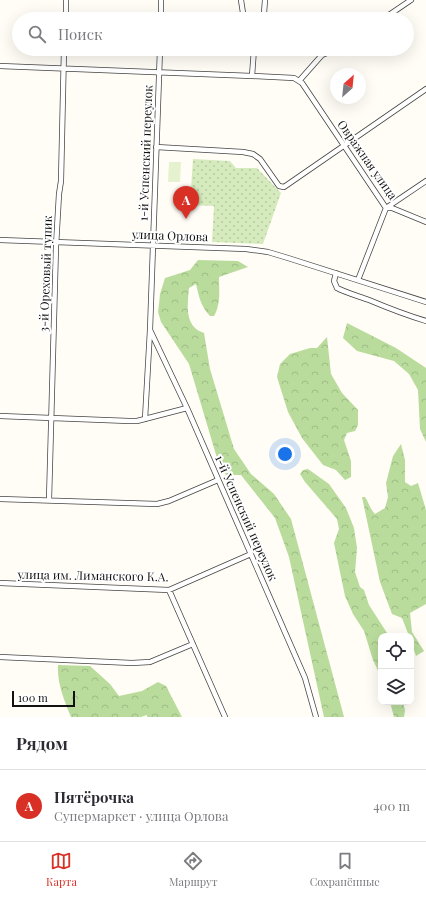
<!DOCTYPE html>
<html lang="ru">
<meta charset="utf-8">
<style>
:root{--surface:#fff;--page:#f7f7f7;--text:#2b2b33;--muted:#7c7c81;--line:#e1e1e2;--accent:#d93025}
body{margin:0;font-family:"Playfair Display",serif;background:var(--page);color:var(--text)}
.controls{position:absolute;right:12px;bottom:12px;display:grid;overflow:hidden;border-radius:8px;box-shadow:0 4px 16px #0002}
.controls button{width:36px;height:36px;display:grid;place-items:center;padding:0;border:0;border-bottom:1px solid var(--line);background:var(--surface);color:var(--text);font:20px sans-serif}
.compass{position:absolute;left:330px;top:68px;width:36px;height:36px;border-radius:50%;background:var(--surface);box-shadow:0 4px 16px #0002;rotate:27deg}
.scale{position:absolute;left:12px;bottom:10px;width:63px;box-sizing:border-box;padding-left:4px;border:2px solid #111;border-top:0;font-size:11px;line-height:14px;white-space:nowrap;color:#111;-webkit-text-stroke:3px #fff;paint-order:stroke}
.you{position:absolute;left:285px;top:454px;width:14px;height:14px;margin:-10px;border:3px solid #fff;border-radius:50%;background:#1a73e8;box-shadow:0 0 0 6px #1a73e833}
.badge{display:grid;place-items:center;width:26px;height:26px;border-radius:50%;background:var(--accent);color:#fff;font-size:13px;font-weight:700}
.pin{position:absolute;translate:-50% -33px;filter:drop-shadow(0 1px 2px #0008)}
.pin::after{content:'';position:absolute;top:21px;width:14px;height:12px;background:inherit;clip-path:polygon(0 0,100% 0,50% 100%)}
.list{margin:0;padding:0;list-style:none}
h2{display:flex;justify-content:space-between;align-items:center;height:52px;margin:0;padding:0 16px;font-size:17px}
h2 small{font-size:13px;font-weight:400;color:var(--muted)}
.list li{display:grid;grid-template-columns:26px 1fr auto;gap:12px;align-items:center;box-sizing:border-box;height:72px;padding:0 16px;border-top:1px solid var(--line)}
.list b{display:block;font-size:15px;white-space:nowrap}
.list p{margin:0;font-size:13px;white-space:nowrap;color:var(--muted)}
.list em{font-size:13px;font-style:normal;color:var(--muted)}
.icon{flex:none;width:22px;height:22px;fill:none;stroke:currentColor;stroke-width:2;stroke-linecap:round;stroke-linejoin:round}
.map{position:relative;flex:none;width:426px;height:717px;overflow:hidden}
.search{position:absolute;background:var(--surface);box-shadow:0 4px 16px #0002;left:12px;right:12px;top:12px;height:44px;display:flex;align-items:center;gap:10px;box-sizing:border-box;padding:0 14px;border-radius:22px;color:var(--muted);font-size:15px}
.sheet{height:124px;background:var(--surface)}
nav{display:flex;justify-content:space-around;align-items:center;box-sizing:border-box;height:56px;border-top:1px solid var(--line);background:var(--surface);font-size:11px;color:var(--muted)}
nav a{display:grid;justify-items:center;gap:2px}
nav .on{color:var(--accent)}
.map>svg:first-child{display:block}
</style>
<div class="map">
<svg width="426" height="717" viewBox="0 0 426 717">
<defs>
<pattern id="grass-dots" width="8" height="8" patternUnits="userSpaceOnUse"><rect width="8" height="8" fill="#d5ebbd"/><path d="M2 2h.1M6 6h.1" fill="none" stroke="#b6c8a1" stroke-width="1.8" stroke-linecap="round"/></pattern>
<pattern id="forest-crowns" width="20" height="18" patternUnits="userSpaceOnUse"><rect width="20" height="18" fill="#b9dc9c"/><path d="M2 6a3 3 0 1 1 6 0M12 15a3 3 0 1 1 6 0" fill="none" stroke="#9ebc85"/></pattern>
</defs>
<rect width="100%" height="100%" fill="#fffdf5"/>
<path fill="url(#grass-dots)" d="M193,159L230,161L236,168H257L281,193L263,244L212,242L214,206L190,205Z"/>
<path fill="url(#forest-crowns)" d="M198,260L238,261L248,267L219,277C219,290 221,304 214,316H210C201,307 199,297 196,284L189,288C188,302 185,318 195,328C197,330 201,332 204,333L210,369L234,449L251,474L274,494L291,519L344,717H324L289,557L275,518L241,475H226L217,458L189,364L161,322L158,312L159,304L160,294L165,278L190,270Z
M347,323L396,348L426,368V442L420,429L418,390L409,374L394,361L357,351L343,338Z
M327,337L331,374L342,393L358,410V425L355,431L347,433L344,440L351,461V477L345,480L336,470L323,465L302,438L288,412L277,377L280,364L290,354L310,348H317Z
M401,444L405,460V482L411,486L418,483L426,510V604L410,613L412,632L424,651L416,656L411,641V636H409L402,618L392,614L380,582L362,497H365C369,503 370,509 375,514L385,508L388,497L386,483L393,456Z
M308,469L329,484L346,508L354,528L357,548L355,572L360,587L364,590L369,605L389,636H381V677L373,660L364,631L353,614L345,596L334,543L339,529L337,519L305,482L300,474L303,470Z
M58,665L90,666L110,684L119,696L142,691L158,682L166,686L182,717H147V715L141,717H71C64,700 57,683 58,665Z
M390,702H403L405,710L404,717H394Z"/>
<path fill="#e6f2cf" d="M169,162H181L180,182H168Z"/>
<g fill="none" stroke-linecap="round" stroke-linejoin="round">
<g stroke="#444" stroke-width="6">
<path id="street" d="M241,0L243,13L246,19
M66,19V0
M161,19V0
M262,19L264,13L265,0
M383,19L411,0
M0,66L252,76L294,78L302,83L386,208
M252,76L254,49
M299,81L322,55L337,49
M156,147L243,152L253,154L260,159L279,186L284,187L426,89
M386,208L426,181
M386,208H392L426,222
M0,240L246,249L268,252L288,258L426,302
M336,273L334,281L337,288C347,293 358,296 369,300C388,308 406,315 426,321
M358,280L386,208
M150,330L187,408L305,678L316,717
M0,416L129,421H137L187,408
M145,419L150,330L160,49
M0,499L157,504L169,501L218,480
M49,500L56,246L59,194L61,181L64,49
M0,583L169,590L251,554
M169,590L225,717
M0,657L132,663L150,662L193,644"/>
</g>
<use href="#street" stroke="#fff" stroke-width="4.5"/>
</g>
<g text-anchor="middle" stroke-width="4" stroke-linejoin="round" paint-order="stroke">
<g font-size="12" fill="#111" stroke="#fff">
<text transform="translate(146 153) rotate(-88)" y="4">1-й Успенский переулок</text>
<text transform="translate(367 160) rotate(55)" y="4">Овражная улица</text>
<text transform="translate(170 236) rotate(2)" y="4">улица Орлова</text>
<text transform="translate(46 274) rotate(-88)" y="4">3-й Ореховый тупик</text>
<text transform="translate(246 518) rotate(66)" y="4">1-й Успенский переулок</text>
<text transform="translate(93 576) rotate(1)" y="4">улица им. Лиманского К.А.</text>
</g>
</g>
</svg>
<div class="controls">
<button><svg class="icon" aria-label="locate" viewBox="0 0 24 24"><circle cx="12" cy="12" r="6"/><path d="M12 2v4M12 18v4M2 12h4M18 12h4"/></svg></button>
<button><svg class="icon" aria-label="layers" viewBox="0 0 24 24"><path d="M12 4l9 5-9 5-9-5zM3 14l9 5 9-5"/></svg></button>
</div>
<svg class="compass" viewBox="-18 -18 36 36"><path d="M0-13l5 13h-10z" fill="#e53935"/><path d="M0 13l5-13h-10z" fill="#7c7c81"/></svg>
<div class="scale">100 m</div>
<div class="you"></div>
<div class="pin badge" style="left:186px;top:219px">A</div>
<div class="search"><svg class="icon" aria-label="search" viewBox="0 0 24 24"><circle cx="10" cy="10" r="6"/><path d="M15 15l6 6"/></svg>Поиск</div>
</div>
<section class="sheet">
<h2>Рядом<small></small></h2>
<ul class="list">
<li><span class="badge">A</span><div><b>Пятёрочка</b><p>Супермаркет · улица Орлова</p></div><em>400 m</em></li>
</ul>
</section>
<nav>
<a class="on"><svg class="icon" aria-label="map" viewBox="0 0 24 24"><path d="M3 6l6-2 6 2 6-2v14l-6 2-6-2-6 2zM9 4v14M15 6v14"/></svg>Карта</a>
<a><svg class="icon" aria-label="directions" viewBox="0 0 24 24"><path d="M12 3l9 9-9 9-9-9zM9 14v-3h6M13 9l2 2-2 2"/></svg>Маршрут</a>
<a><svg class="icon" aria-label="saved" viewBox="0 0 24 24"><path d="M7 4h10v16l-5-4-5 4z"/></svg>Сохранённые</a>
</nav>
